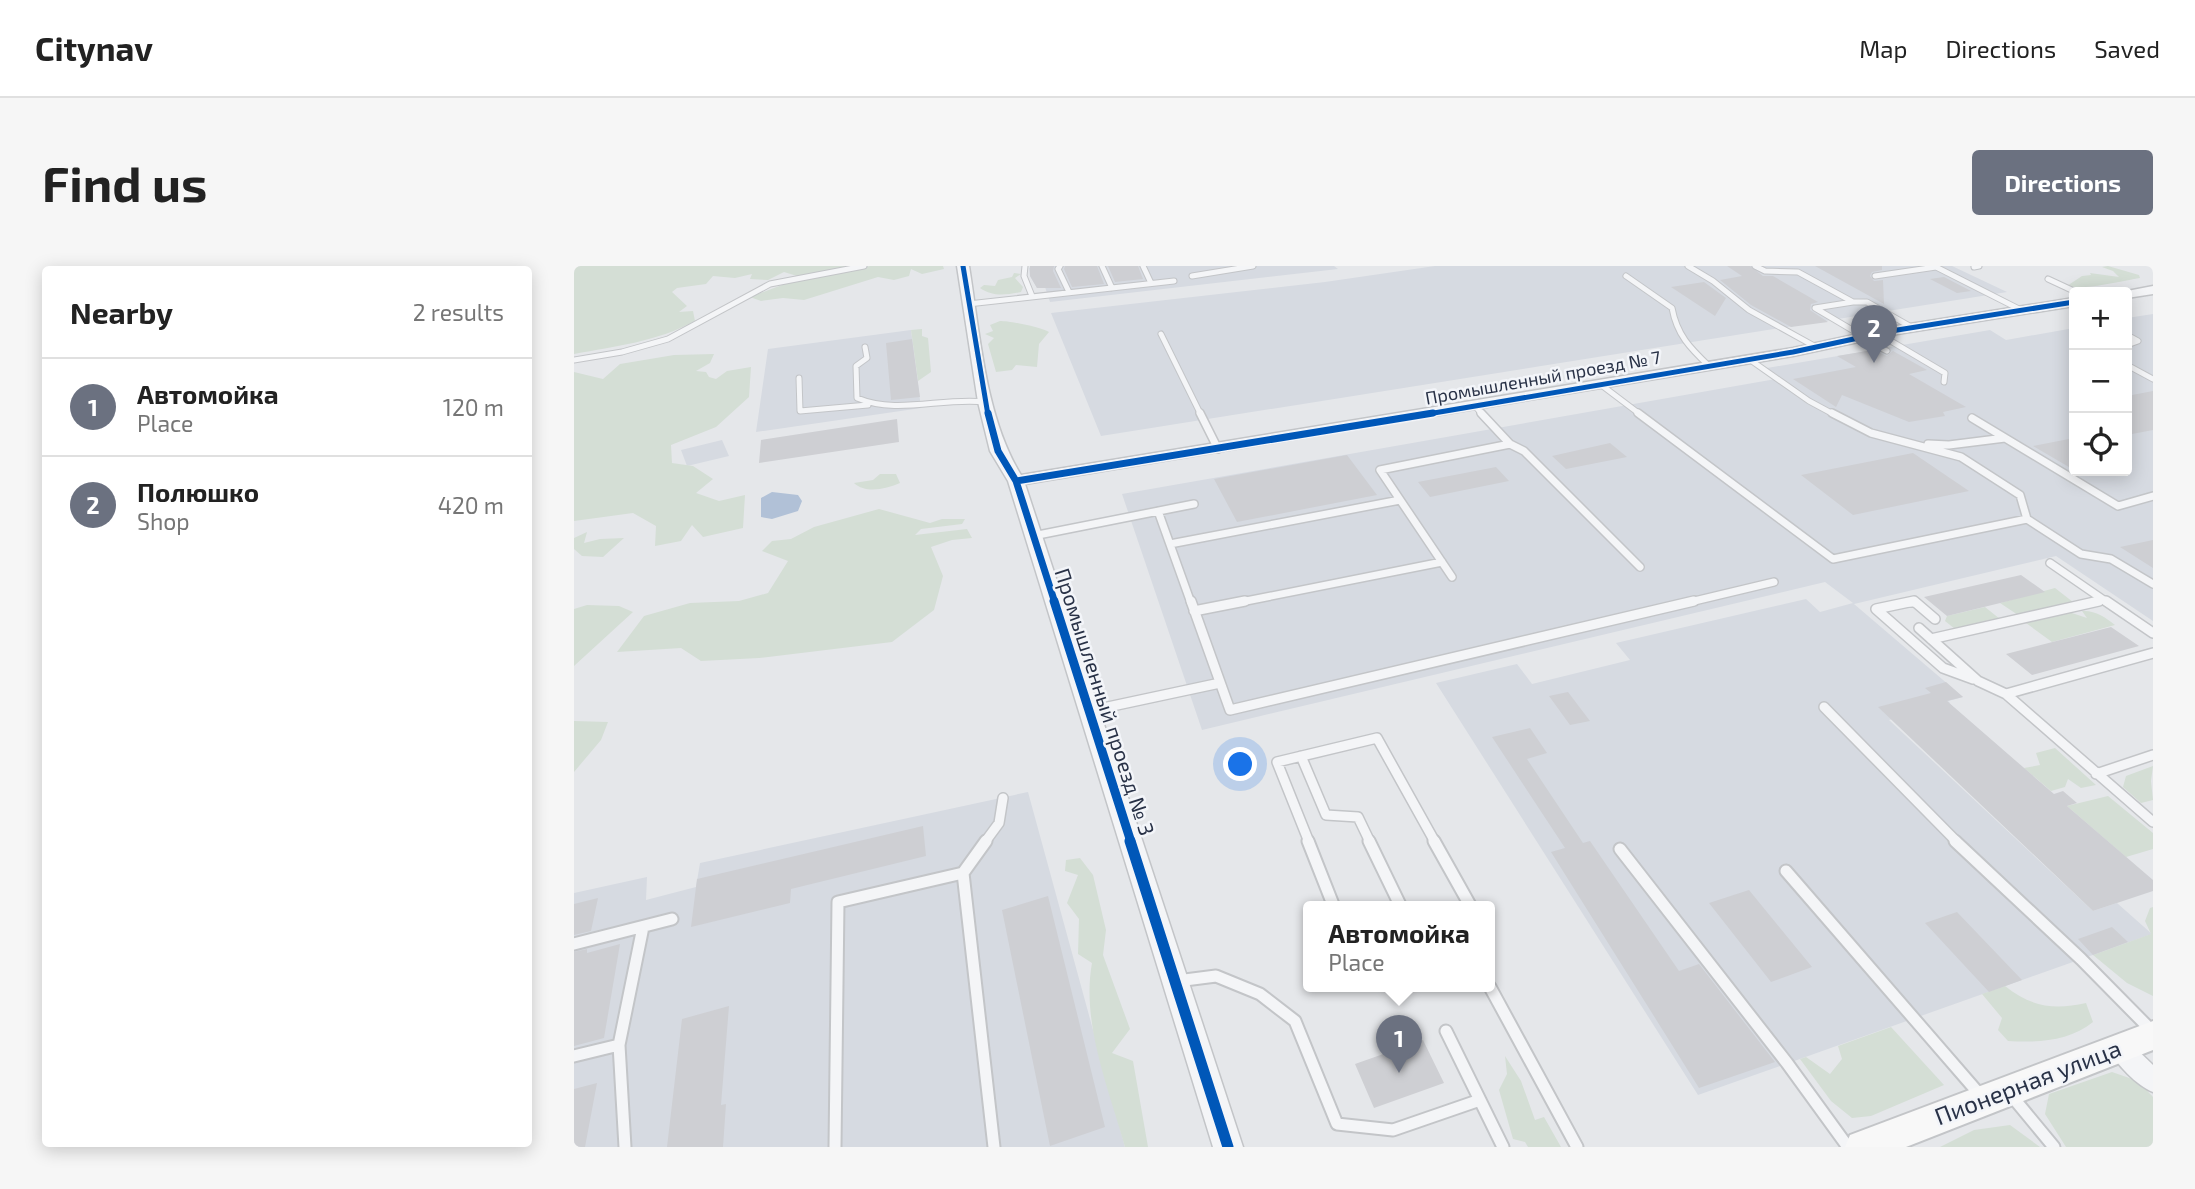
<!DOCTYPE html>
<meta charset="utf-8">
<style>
:root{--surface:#fff;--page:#f6f6f6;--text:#222;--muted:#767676;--line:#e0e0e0;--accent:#6b7180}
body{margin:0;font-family:"Exo 2",sans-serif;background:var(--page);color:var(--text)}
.controls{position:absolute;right:21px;top:21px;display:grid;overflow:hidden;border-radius:7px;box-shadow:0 4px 18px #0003}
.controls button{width:63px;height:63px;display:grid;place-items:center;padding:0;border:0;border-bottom:2px solid var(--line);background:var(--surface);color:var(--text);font:35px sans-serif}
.you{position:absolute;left:667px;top:499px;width:24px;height:24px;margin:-18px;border:5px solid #fff;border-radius:50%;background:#1a73e8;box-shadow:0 0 0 10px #1a73e833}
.badge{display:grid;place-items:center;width:46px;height:46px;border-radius:50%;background:var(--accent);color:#fff;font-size:23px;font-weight:700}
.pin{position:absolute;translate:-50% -58px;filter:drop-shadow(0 2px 4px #0008)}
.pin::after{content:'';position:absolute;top:37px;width:24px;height:21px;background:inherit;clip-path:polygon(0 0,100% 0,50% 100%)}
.popup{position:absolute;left:729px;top:635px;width:192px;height:91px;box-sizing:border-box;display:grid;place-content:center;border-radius:7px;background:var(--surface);filter:drop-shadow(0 2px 5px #0005);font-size:23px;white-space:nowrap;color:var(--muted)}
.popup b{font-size:26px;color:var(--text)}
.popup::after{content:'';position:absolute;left:50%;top:100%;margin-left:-14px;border:14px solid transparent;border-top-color:var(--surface)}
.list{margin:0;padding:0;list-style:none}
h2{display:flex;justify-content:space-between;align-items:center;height:91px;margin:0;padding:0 28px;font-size:30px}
h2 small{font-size:23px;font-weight:400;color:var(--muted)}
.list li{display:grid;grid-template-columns:46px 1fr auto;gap:21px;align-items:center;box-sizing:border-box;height:98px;padding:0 28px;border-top:2px solid var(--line)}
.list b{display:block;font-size:26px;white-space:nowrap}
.list p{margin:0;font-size:23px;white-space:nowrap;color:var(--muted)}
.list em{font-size:23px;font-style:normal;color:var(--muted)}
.icon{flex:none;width:38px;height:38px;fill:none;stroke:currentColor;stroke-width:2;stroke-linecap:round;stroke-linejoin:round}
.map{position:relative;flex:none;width:1579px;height:881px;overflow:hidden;border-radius:7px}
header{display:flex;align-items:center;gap:42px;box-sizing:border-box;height:98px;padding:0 35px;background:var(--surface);border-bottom:2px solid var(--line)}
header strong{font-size:33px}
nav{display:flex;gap:38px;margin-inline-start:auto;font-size:24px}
.intro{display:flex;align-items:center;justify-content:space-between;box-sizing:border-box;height:168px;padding:0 42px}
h1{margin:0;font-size:49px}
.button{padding:18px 32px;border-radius:7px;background:var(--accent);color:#fff;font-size:24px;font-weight:700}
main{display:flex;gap:42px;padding:0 42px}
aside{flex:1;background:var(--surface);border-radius:7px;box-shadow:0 4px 18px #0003}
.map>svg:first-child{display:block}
</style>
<header>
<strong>Citynav</strong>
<nav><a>Map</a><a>Directions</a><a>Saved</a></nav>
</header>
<div class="intro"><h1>Find us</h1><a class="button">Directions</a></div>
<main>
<aside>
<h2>Nearby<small>2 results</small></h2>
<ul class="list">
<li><span class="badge">1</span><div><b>Автомойка</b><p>Place</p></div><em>120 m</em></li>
<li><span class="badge">2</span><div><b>Полюшко</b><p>Shop</p></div><em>420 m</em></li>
</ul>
</aside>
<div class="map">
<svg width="1579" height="881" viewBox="0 0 1579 881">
<rect width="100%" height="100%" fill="#e5e7ea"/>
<path fill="#d6dae1" d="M458,0H760L764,3L476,36L471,21L463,22L456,10L455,2Z
M861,0H1378L1433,26L527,170L477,47L751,16Z
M1579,48V355L1482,290L1280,338L1389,431L1374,435L1376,437L1315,454L1519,645L1543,637L1578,668L1124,829L862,417L943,398L958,418L1056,394L1042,377L1232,333L1246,346L1279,337L1251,316L628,464L548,228L1208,112L1193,102L1416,64L1432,74L1500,62V205H1553V52Z
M337,64L347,142L182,166L194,83Z
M148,174L155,190L113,200L107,184Z
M454,526L551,881H0V627L73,611L72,634L122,621L126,597Z"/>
<path fill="#d4ded5" d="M0,0H286L223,10L210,6L194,14L176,13L178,8L161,12L139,10L132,18L103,22L98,26L113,40L105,46L119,45L121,55C82,76 42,80 0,88Z
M296,0H369L370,3L348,8L337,3L335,10L320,14L304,11L230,34L209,32L187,35L176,31L216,16Z
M1534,0L1565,9L1566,12C1548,15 1507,25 1493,20L1508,10L1517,9L1516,7L1545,11L1539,5L1528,1Z
M440,7L447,8L441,12L449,21L447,26C432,29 419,31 406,22L410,19L421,20L424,14L438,11Z
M426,55C436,55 467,61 475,66L465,78L463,101L442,99L438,104L422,106L414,78L420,72L411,68L419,65L416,59Z
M348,63V70L354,72L357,106L344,115L337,64Z
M140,88L136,97L122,105L132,106L135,111L142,113L153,105L177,101L175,131L142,161L97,179L98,197L119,200L139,213L122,227L145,235L171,229L169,262L129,271L118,259L107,275L81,280L82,260L59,247L0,255V106L29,113L46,98L100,89Z
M306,208H322L326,217C312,223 292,228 280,217L299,214Z
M305,243L356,257L368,253H391L388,258L347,263L341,269L393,263L398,272L378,274L357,281L369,310L360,344L318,376L185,392L127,395L107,382L43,386L70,350L116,337L165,335L194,327L214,295L188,285L198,275L217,273L240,261Z
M13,266L10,277L26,273L50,272L29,291L8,290L0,283V272Z
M1481,322L1499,336L1444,349L1426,337Z
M13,339L45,340L59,346L0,400V343Z
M1411,341L1426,353L1381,363L1371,355L1373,350Z
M1508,345C1521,344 1531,351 1541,359L1478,376L1452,357L1495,346L1513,352Z
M0,455L34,456L27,474L0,506Z
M1481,482L1522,519L1507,522L1494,513L1491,521L1477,525L1450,502L1466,499L1462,487Z
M1579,500L1577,515L1579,534L1567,537L1549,521L1552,510Z
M1534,530L1579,567V583L1552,591L1493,540Z
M506,592L519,609L532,664L529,689L556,763L538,787L559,795L574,881H551C535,823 507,757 518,697L504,688L505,653L493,637L504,609L491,605L492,594Z
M1579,641V730L1553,717L1519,689L1577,668L1571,655L1576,642Z
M1431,720C1457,741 1480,744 1512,737L1519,756C1496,775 1463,777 1434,775L1424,764L1428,752L1408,728Z
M1317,761L1370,819L1297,850L1278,852L1257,835L1226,793L1232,791L1256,808L1268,793L1264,780Z
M931,790L947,815L961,854L970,851L987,881H954L951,876L939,873L925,824L933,808Z
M1538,806L1564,815L1579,831V881H1492L1471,848L1475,828Z
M1436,859L1466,881H1366L1400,864Z"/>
<path fill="#b1c1d7" d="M198,226L224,229L228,235L224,245L198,253L187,251V232Z"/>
<path fill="#cecfd3" d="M456,0H480L479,5L487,22H463L456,10Z
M491,0H523L530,18L498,21L490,3Z
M534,0H564L569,13L541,16Z
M1153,0H1176L1189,10H1199L1244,36L1237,38L1236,44L1254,56L1217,61L1177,39L1146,14L1168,10Z
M1241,0H1308V4L1298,6L1296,10L1300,15L1309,14L1310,38Z
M1370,11L1397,25L1383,27L1356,13Z
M1130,16L1152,32L1141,50L1097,21Z
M338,73L346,131L317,134L312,77Z
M1299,84L1313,90L1319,85L1353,104L1335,108L1392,141L1369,146L1371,150L1335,156L1268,129L1262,141L1219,113L1282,101L1263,90Z
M1579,125V164L1553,169V130Z
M323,153L325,176L185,197L187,174Z
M1500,172V204L1459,180Z
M1036,177L1053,191L992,203L978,190Z
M1339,187L1395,225L1279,249L1227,209Z
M773,189L803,229L663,256L640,213Z
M922,201L935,215L856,231L844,216Z
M1579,274V302L1546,281Z
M1447,309L1471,326L1373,350L1350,331Z
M1537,361L1565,380L1458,409L1432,388Z
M1372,416L1389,431L1373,435L1480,528L1489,525L1503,537L1493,540L1579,614V625L1519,645L1304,441L1357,427L1351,422Z
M994,426L1016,455L996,459L975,430Z
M956,462L973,487L953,493L1009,577L1016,575L1105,705L1125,698L1201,796L1125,822L977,586L991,582L918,471Z
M349,560L352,590L217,623L216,637L117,661L123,613Z
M1175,624L1238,701L1197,716L1135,637Z
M474,630L531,861L476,880L428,644Z
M24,632L17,665L0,669V638Z
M1383,646L1448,714L1415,726L1351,657Z
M1538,661L1554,676L1519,689L1504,673Z
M46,678L30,772L0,780V686L13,683V687Z
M155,740L147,839L152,838L149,881H93L108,753Z
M849,774L870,817L800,842L781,798Z
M23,817L11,881H0V823Z"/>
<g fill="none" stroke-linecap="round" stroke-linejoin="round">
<g stroke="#c3c5c8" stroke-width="7">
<path id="service-far3" d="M451,0L450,10L458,30
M486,0L484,3L495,26
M528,0L538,22
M569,0L577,17
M1114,0L1139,15L1175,44L1242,81
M1181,0L1191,5L1224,6L1279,36H1293L1339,62
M1400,1L1405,0
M618,10L679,0
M1052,10L1098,42C1103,69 1116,82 1135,100
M1301,10L1362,1L1447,44
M1474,13L1502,26
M1279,36L1241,42L1290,71
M394,38L600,15
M587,68L627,149
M1305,68L1371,107L1370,116
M1553,69L1564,75L1553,79
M1287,72L1313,85
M291,81L293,92L282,100L283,132C323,149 368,131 411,136
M1175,93L1235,135L1261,149
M0,94L48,86L94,73L196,18L290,0
M1553,99L1579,113
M225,112L226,145L294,139
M1026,118L1067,149
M900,139L909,149"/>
</g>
<g stroke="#c3c5c8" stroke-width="10">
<path id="service-far2" d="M626,147L644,183
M907,147L936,178L950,185L1066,301
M1064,147L1259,293L1453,253
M1258,147L1297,167L1387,191L1446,229L1453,253L1507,288L1537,293L1579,318
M1398,152L1544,240L1579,230
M1354,178L1375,179L1431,172
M584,245L617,337
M459,270L620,238
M596,278L826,234
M1476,297L1534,337
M878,311L806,204L936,178
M662,337L868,296
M1112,337L1200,316
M1332,337H1342
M1517,337L1529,334"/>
</g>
<g stroke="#c3c5c8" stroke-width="12">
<path id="service-far1" d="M617,335L656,444L1120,335
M1532,335L1579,367
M620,345L671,335
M1361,353L1340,335L1302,343L1369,402L1399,413
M1345,362L1404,415L1432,428L1579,556
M1357,373L1525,335
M1432,428L1579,387
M1250,441L1383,576
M515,445L646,417
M727,490L752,549L784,551L796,576
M1522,508L1579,489
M411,576L425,557L429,532
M735,576L703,496L803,472L861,576"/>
</g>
<g stroke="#c3c5c8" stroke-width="15">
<path id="service" d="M412,575L389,607L420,881
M734,575L760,641
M795,575L827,641
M860,575L897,641
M1381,575L1507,693L1578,765
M1046,583L1213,797L1274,881
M1212,605L1407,830
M0,678L98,653
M603,715L642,710L686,728L721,755L763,858L819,864L906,834
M916,721L1003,881
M872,765L929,881
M0,790L45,779
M1437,829L1480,881
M51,881L45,779L69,661
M261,881L264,636L389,607"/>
</g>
<g stroke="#c3c5c8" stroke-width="3">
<path id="minor" d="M1546,772L1554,775L1579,799V826C1563,820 1542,798 1534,782L1538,775Z"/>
</g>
<g stroke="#c3c5c8" stroke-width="3">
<path id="tertiary" d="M383,0H395C406,68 411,151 447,209L1219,82L1317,61L1500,32V40L1317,69L1219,90L451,218L669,881H639L434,215L416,185L404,136Z
M1579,20V28L1553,32V26H1548Z"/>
</g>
<g stroke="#c3c5c8" stroke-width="4">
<path id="secondary" d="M1579,755V784L1332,881H1271L1276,869Z"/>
</g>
<use href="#service-far3" stroke="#f4f5f7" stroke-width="5"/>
<use href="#service-far2" stroke="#f4f5f7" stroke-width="7"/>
<use href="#service-far1" stroke="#f4f5f7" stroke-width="9"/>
<use href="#service" stroke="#f4f5f7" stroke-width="11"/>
<use href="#minor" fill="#f4f5f7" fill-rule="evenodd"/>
<use href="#tertiary" fill="#f4f5f7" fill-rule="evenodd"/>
<use href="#secondary" fill="#f8f8f8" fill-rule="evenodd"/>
<g stroke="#f3f5f9" stroke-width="8">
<path id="cycleway-far3" d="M389,0L414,149
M848,149L1219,86L1317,65L1500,36"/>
</g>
<g stroke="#f3f5f9" stroke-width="10">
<path id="cycleway-far2" d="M414,147L424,185L442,215L481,337
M442,215L859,147"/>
</g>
<g stroke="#f3f5f9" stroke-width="13">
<path id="cycleway-far1" d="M480,335L557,576"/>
</g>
<g stroke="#f3f5f9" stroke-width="16">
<path id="cycleway" d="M556,575L654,881"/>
</g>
<use href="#cycleway-far3" stroke="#0057b8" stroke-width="5"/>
<use href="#cycleway-far2" stroke="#0057b8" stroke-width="7"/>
<use href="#cycleway-far1" stroke="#0057b8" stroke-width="9"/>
<use href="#cycleway" stroke="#0057b8" stroke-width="11"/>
</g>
<g text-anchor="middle" stroke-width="5" stroke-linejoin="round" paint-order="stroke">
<g font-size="18" fill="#293247" stroke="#f3f5f9">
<text transform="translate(969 112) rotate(-10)" y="6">Промышленный проезд № 7</text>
</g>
<g font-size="21" fill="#293247" stroke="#f3f5f9">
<text transform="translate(530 436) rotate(72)" y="7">Промышленный проезд № 3</text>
</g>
<g font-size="24" fill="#293247" stroke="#f3f5f9">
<text transform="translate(1454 817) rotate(-21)" y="8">Пионерная улица</text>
</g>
</g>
</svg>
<div class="controls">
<button>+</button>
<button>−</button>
<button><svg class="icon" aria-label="locate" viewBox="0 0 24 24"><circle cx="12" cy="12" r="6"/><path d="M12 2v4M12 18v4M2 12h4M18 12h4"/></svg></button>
</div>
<div class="you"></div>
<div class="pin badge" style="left:825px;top:807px">1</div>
<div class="popup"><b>Автомойка</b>Place</div>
<div class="pin badge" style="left:1300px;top:97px">2</div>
</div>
</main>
